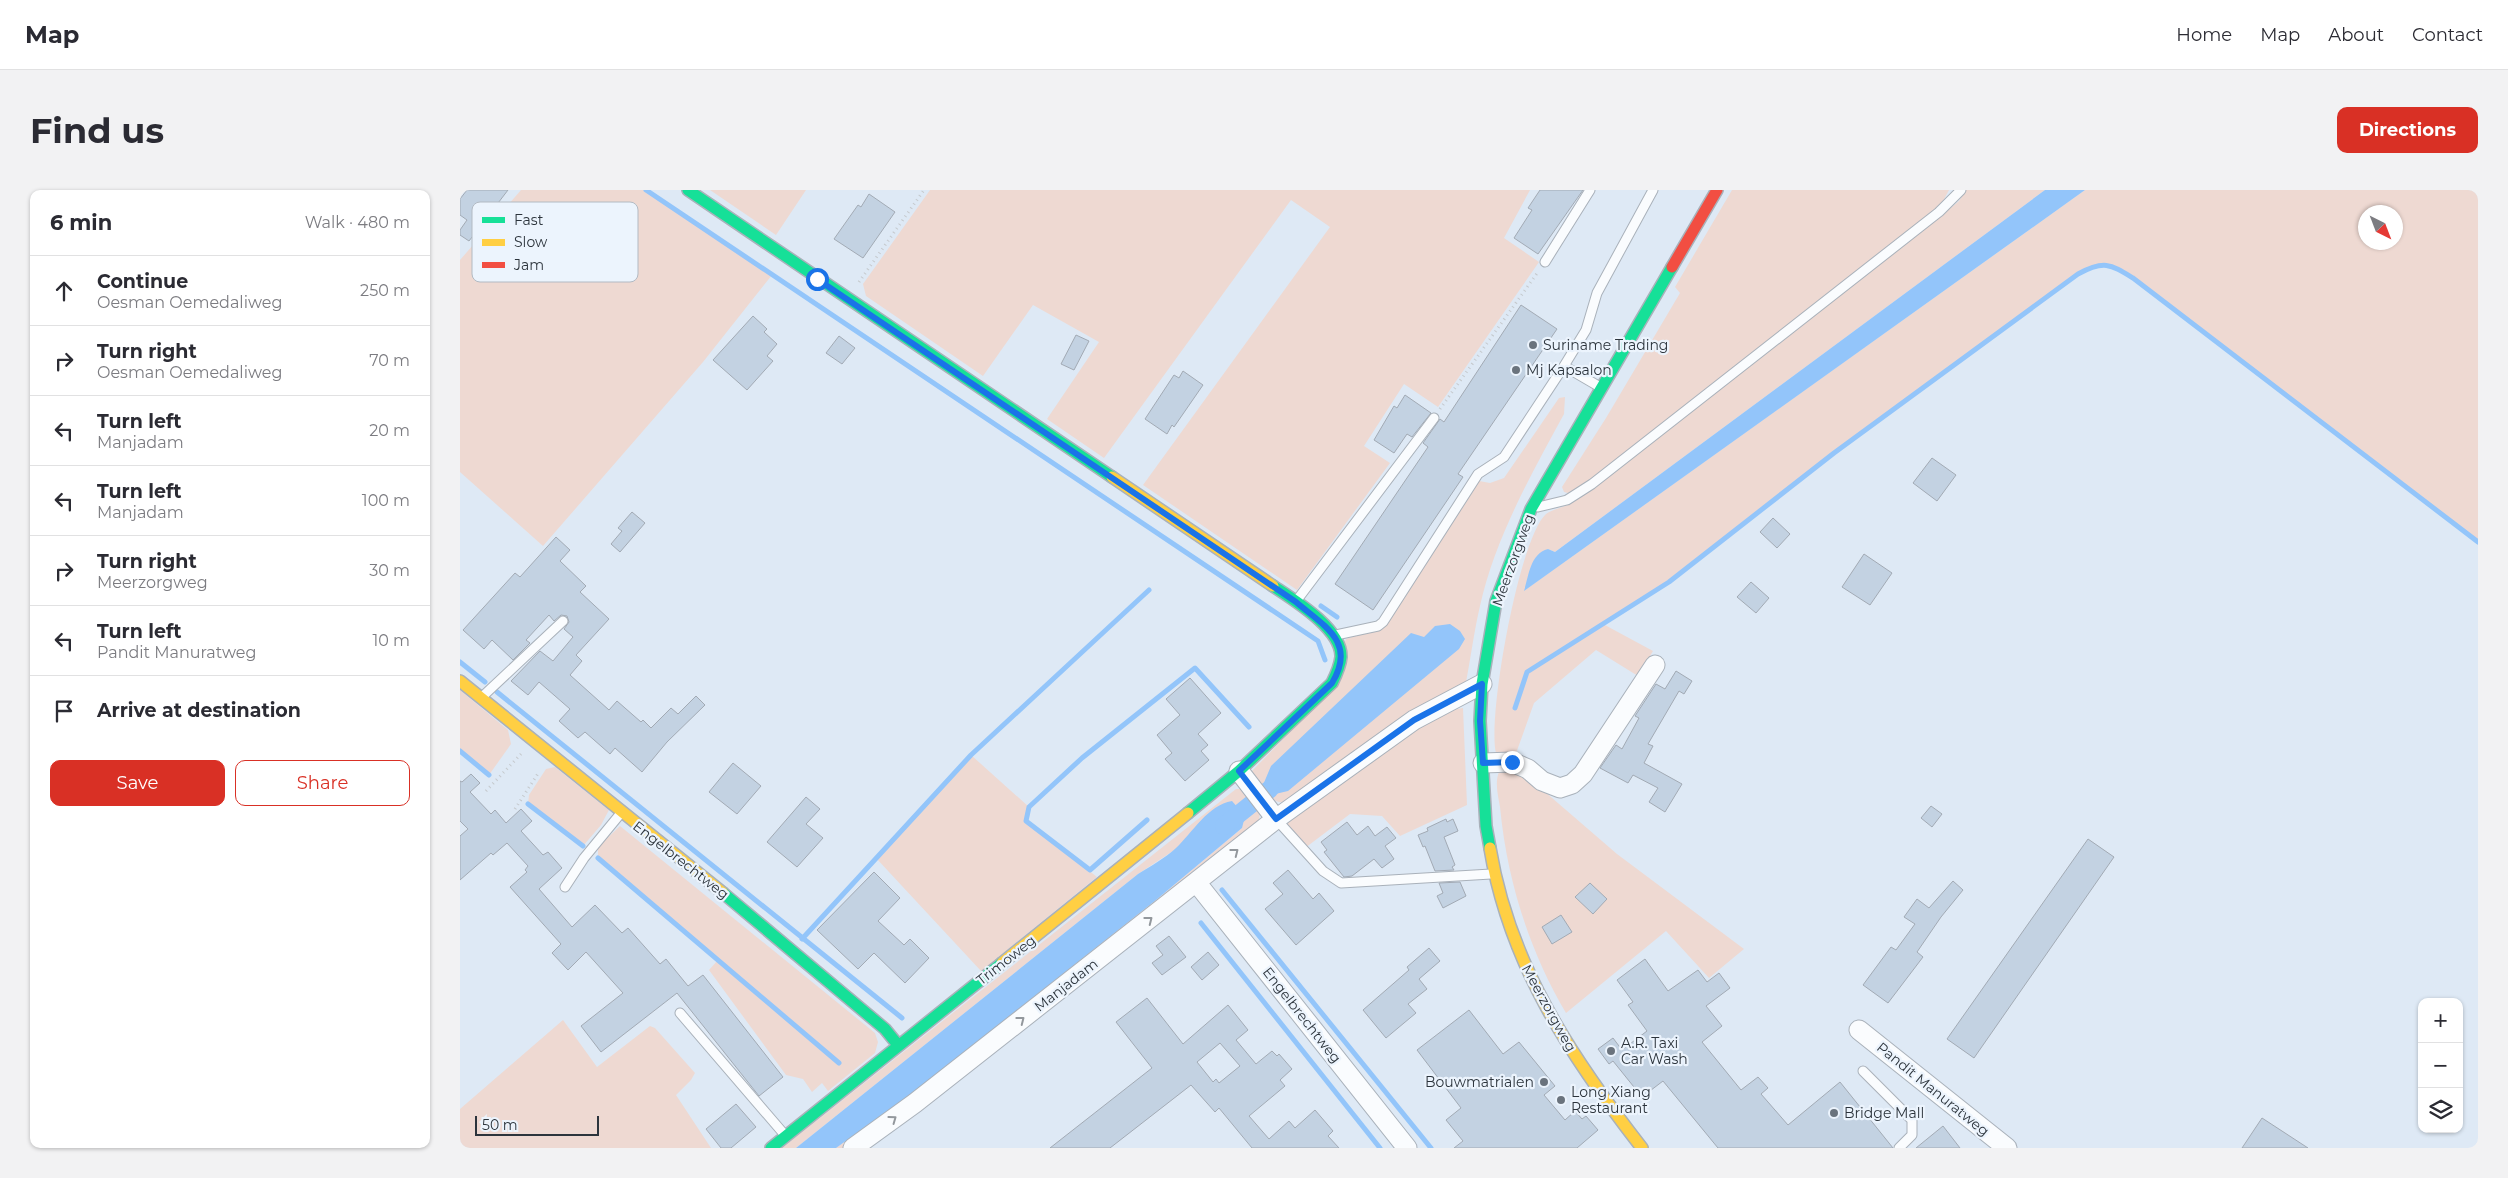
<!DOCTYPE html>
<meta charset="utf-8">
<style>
:root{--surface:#fff;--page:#f2f2f3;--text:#2b2b33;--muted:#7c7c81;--line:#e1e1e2;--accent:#d93025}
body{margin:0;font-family:Montserrat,sans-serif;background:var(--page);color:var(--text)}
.controls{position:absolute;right:15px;bottom:15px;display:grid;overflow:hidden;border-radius:10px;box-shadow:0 1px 4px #0004}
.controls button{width:45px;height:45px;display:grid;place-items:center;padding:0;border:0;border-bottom:1px solid var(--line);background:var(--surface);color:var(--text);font:25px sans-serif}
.compass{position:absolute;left:1898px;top:15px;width:45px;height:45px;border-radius:50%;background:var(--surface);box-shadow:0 1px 4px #0004;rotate:138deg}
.scale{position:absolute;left:15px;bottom:12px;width:124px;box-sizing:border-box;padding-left:5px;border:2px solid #2c343c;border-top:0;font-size:14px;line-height:18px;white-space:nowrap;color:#2c343c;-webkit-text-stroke:4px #ecf4fd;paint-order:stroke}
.stop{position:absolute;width:15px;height:15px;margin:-11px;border:4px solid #1a73e8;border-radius:50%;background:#fff}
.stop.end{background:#1a73e8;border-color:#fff;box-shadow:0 1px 5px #0008}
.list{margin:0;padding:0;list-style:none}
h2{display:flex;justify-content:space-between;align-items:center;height:65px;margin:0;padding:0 20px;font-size:21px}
h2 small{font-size:16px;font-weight:400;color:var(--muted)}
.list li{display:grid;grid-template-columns:32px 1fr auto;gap:15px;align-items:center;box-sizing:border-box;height:70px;padding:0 20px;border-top:1px solid var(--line)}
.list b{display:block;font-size:19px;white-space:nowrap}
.list p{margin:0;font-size:16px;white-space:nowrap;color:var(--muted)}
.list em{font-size:16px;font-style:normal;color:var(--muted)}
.actions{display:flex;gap:10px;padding:15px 20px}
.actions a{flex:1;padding:11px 0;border:1px solid var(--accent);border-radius:10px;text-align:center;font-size:18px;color:var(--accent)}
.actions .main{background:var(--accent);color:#fff}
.icon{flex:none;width:28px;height:28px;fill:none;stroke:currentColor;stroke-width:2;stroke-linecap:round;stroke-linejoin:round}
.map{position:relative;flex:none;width:2018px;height:958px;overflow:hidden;border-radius:10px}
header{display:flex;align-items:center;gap:30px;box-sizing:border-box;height:70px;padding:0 25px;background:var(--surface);border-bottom:1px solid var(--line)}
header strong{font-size:24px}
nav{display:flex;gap:28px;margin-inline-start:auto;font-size:18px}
.intro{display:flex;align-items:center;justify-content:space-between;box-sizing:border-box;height:120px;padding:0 30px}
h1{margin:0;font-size:35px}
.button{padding:12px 22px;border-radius:10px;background:var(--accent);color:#fff;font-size:18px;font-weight:700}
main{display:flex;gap:30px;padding:0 30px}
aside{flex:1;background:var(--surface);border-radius:10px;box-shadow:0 1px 4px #0004}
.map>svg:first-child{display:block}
</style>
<header>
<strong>Map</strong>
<nav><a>Home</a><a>Map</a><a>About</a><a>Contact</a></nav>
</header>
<div class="intro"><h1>Find us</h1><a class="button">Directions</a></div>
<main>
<aside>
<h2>6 min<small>Walk · 480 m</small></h2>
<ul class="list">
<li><svg class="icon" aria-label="ahead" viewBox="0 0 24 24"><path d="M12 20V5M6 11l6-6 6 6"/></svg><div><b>Continue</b><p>Oesman Oemedaliweg</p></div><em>250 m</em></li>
<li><svg class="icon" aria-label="right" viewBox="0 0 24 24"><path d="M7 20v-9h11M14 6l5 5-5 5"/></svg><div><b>Turn right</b><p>Oesman Oemedaliweg</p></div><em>70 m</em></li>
<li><svg class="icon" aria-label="left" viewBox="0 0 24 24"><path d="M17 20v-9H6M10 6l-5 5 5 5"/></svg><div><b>Turn left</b><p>Manjadam</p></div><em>20 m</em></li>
<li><svg class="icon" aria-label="left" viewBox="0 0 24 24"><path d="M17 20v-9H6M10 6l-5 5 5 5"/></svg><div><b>Turn left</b><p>Manjadam</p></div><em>100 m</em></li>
<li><svg class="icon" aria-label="right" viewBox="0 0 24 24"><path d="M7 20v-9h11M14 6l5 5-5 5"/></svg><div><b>Turn right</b><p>Meerzorgweg</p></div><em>30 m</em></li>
<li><svg class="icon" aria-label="left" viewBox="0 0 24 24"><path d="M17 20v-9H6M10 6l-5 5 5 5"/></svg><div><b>Turn left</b><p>Pandit Manuratweg</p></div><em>10 m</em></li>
<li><svg class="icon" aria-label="arrive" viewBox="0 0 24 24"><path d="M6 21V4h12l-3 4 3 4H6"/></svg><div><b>Arrive at destination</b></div></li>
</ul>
<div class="actions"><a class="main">Save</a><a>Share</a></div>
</aside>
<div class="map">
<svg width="2018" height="958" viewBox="0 0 2018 958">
<rect width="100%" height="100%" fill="#dee9f5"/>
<path fill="#eed9d2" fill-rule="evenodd" d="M61,0H186L312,85L243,172L83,356L0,282V70Z
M250,0H346L316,45Z
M470,0H1070L1044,48L1079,72L978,217L944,194L904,256L930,273L837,400L683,295L870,37L831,10L644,268L587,229L639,152L573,115L523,186L406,106L403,94Z
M1272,0H1489L1482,13L1473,22L1127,293L1108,303L1104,302L1102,297L1146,228L1220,103L1215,97Z
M1506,0H1585L1095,362L1088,359L1065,400L1625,0H2018V352L1673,88C1650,74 1644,71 1618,84L1374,263L1209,392L1143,434L1193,461L1178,486L1136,460L1074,513L1054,569L1036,563C1027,528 1059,348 1086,324C1091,320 1101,318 1107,315C1117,310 1126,302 1135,296L1487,21L1499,11ZM1906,22H1936V52H1906Z
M1105,207L1104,224C1071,285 1035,348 1020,416C1014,441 1011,467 1006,492L825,612C808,614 797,595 792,581L863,508L886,449L924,436L1009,302L1019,291L1030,293L1044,288L1099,208Z
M0,500L48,540L51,554L29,585L0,561Z
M1003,518L1007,615L940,646L922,626L890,624L845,658L824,636L830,626L940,549L992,520Z
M511,565L569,617L566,631L637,687L521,781L416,668Z
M95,577L149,620L141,635L123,656L68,614L69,605L86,579Z
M1040,580L1063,583L1157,664L1284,759L1249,788L1206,741L1106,823C1069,760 1047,690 1040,617C1038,605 1034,591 1040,580Z
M776,599H785L800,622L799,631L388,958H376L696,710L782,638L752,621L716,659L678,684L336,958H322Z
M160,636L415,843L418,852L415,863L368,901L362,893L352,902L343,889L326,885L249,780L258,770L138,668V657Z
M103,830L137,877L190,836L195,838L235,883L231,890L216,905L251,958H0V919Z"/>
<path fill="#93c5fa" d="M1585,0H1625L1064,401C1069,385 1070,364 1088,359L1095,362Z
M990,434L1000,441L1005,449L999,459L828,601L811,605L803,595L811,576L951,443L964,447L975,436Z
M772,611L785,626L782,638L696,710L455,901L376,958H336L678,684C691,676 705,668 716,658C733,642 748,615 772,611Z"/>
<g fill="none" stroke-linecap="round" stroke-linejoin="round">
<path stroke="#93c5fa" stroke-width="5" d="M186,0L858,451L865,470
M861,416L877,427
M0,472L25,492
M37,502L442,828
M1055,518L1067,482L1209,392L1374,263L1618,84C1644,70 1650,74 1673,88L2018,352
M0,561L29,585
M68,614L123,656
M687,630L630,680L566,631L569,617L622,568L735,478L789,537
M138,668L379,873
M762,700L971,958
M741,733L920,958
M342,749L511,565L689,400"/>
<path stroke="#93c5fa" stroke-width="18" d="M764,636L810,599"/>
</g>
<path fill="#c3d2e2" stroke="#a2aab4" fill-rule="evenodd" d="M7,0H48L9,51L0,45V40L7,30L0,25V9Z
M1080,0H1123L1078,64L1054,48L1072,20L1068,18Z
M409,4L435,22L403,68L374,49L398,15L401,17Z
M1061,115L1097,139L998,284L1003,287L913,420L875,394L968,257L963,253L980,229L984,232Z
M293,126L307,139L304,142L317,154L307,166L313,171L287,200L253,170Z
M616,145L629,151L614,180L601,174Z
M379,146L395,158L382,174L366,163Z
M723,181L743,195L714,237L712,235L707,244L685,229L714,185L719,188Z
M945,205L971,223L952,247L947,244L934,263L914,250L934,216L937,218Z
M1472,268L1496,285L1477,311L1453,293Z
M172,322L185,333L160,362L151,354L162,341L158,338Z
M1313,328L1330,344L1317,358L1300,342Z
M96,347L110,360L100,371L126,396L120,402L149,429L116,465L122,471L110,485L149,520L157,511L181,532L183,530L191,538L211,518L218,524L236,506L245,515L207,552L182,582L155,558L150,564L125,542L118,548L99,531L110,519L79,492L68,505L51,491L80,461L93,471L113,447L104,439L109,432L107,426L101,425L94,431L89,425L66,450L70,453L53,470L32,450L24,459L3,440L55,383L60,387Z
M1404,364L1432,383L1410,415L1382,397Z
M1291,392L1309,408L1296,423L1277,407Z
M1216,481L1232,491L1224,504L1219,501L1188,554L1193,556L1184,573L1222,594L1205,622L1189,612L1198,598L1173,585L1168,593L1140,578L1156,555L1162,559L1179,528L1175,526L1196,494L1205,499Z
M730,488L761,523L738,544L748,555L741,561L749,570L725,591L705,569L712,563L697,545L720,525L706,509Z
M273,573L301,596L277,624L249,602Z
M11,584L20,593L10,602L31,624L35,620L46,633L61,619L72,631L61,641L83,665L88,662L102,678L79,699L112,737L135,715L162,743L168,738L200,774L206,769L228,796L243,785L323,887L299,906L217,803L141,862L121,836L163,803L126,762L108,780L92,763L101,754L50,697L67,682L65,680L68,676L47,653L33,665L31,663L0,690V646L8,639L0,631V591L2,592Z
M346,607L360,619L346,634L363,648L337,677L307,652Z
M1471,616L1482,624L1472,637L1461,628Z
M986,629L987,632L993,629L998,641L984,647L995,675L992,677L994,680L975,681L965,656L963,657L958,645L968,641L967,638Z
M887,632L897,645L908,636L915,646L927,637L936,648L925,656L934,669L922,678L914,669L892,686L884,687L864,662L867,660L861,652Z
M1628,649L1654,667L1514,868L1487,849Z
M828,680L853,709L859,703L874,721L836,755L805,719L823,704L813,693Z
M414,682L440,708L418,731L444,755L450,749L469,768L445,793L414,763L398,779L357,740Z
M1493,691L1503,700L1481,727L1457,762L1463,767L1428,813L1403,795L1431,757L1436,760L1455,734L1444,727L1457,709L1469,718Z
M1000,692L1006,706L983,718L977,706L983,703L979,693Z
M1130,693L1147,709L1133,724L1115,707Z
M1101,725L1112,742L1092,754L1082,737Z
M709,746L726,767L702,785L692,773L703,765L696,756Z
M969,758L980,771L959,789L967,799L948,814L956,823L926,848L903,820L949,780L947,777Z
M748,762L759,775L742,790L731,777Z
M1185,769L1208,801L1238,780L1247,792L1259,783L1270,798L1246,816L1262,836L1242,852L1281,900L1298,887L1308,898L1301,904L1328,935L1380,892L1433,958H1258L1203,891L1182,907L1153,871L1149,874L1138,859L1153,848L1162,860L1187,841L1168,815L1173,812L1157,790Z
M687,808L723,854L768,815L788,840L776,850L796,874L812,861L817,866L819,864L832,879L820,890L825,896L789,926L809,949L829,931L835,938L855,920L873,941L868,946L879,958H792L759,918L755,922L731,895L650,958H590L692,878L656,832ZM760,853L780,876L759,893L756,889L753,892L737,872Z
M1009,820L1043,864L1059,852L1095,896L1084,905L1105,930L1115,921L1122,929L1126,926L1138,940L1117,958H994L1003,951L986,930L1001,918L957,860Z
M276,914L296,937L271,958H261L246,939Z
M1802,928L1848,958H1782Z
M1483,936L1500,958H1456Z"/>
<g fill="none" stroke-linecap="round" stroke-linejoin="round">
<g stroke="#a9b1ba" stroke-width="11">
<path id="lane" d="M1085,72L1130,0
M1140,197L1104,176L1126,140L1137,103L1193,0
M1078,317L1107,310L1132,294L1479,22L1501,0
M837,410L974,228
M876,445L918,436L923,432L1018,284L1044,267L1104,176
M23,506L103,431
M816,629L863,681L881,693L1031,684
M105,697L124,668L161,623
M220,823L324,944
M1403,881L1452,930V945L1439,958"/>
</g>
<g stroke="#a9b1ba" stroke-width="21">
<path id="street" d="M1023,573L1052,572L1068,579L1082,591L1100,598L1112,594L1123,584L1195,475
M779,581L816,629
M736,692L947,958
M1399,840L1547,958
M393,958L455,913L816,629L954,530L1022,494"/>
</g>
<g stroke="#a9b1ba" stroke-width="14">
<path id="fast" d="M228,0L652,287
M728,623L779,581L872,493C876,485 880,477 881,467C882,439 834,410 813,396
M1030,658L1026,636L1020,531L1022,494L1036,411L1071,319L1212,77
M263,703L425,839L438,855
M311,958L542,773"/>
</g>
<g stroke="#a9b1ba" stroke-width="14">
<path id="slow" d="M652,287L813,396
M0,491L263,703
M1030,658C1049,774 1111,867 1182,958
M542,773L728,623"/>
</g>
<g stroke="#a9b1ba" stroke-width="14">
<path id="jam" d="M1212,77L1257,0"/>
</g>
<path stroke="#c5c9cd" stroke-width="3" stroke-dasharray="1 4" stroke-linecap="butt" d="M399,92L464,0
M980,219L1078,82
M26,601L61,564
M55,619L79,582"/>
<use href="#lane" stroke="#fafcfe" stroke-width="9"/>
<use href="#street" stroke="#fafcfe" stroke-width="19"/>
<use href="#fast" stroke="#16e098" stroke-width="11"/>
<use href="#slow" stroke="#ffcf43" stroke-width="11"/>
<use href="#jam" stroke="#f24e42" stroke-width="11"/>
</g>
<defs><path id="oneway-chevron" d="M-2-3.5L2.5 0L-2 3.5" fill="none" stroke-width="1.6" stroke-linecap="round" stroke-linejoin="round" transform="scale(1.25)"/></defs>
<g stroke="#93989d">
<use href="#oneway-chevron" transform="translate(775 662) rotate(-38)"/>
<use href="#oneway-chevron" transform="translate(689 730) rotate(-38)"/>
<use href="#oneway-chevron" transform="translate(561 830) rotate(-38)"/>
<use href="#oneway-chevron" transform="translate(433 929) rotate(-36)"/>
</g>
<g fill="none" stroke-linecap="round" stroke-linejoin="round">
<path stroke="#1a73e8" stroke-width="6" d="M357,89L836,412C864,436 897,452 872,493L779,581L816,629L954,530L1022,494L1020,531L1023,573L1052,572"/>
</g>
<g fill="#6a737d" stroke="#ecf4fd" stroke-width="2">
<circle cx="1073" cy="155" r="5"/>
<circle cx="1056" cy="180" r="5"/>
<circle cx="1151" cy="861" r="5"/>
<circle cx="1084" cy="892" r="5"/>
<circle cx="1101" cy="910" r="5"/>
<circle cx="1374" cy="923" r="5"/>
</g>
<g text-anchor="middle" stroke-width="4.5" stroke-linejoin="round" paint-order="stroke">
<g font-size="14" fill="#2c343c" stroke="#ecf4fd" text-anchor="start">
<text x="1083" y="160">Suriname Trading</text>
<text x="1066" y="185">Mj Kapsalon</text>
<text x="1161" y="858">A.R. Taxi<tspan x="1161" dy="16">Car Wash</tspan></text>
<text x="1074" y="897" text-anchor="end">Bouwmatrialen</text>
<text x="1111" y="907">Long Xiang<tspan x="1111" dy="16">Restaurant</tspan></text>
<text x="1384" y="928">Bridge Mall</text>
</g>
<g font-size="14" fill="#2c343c" stroke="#ecf4fd">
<text transform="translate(1053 370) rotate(-70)" y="5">Meerzorgweg</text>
<text transform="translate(221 670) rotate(38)" y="5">Engelbrechtweg</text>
<text transform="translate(546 770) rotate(-38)" y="5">Trimoweg</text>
<text transform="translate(606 795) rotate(-38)" y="5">Manjadam</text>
<text transform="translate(1089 818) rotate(61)" y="5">Meerzorgweg</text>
<text transform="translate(842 825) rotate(52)" y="5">Engelbrechtweg</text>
<text transform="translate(1473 899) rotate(39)" y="5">Pandit Manuratweg</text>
</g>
</g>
<rect x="12" y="12" width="166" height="80" rx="8" fill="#ecf4fd" stroke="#b2bac3" stroke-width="1"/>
<rect x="22" y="27" width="23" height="6" fill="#16e098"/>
<rect x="22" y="49" width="23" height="7" fill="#ffcf43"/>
<rect x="22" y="72" width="23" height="6" fill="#f24e42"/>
<g font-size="14" fill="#2c343c">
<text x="54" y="35">Fast</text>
<text x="54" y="57">Slow</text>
<text x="54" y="80">Jam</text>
</g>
</svg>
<div class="controls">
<button>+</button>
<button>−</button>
<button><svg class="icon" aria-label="layers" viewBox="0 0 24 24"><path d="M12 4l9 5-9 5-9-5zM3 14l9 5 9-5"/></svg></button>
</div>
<svg class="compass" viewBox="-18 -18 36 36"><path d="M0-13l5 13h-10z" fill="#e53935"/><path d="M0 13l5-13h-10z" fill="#7c7c81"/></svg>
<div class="scale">50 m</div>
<div class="stop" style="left:357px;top:89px"></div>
<div class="stop end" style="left:1052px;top:572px"></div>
</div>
</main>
